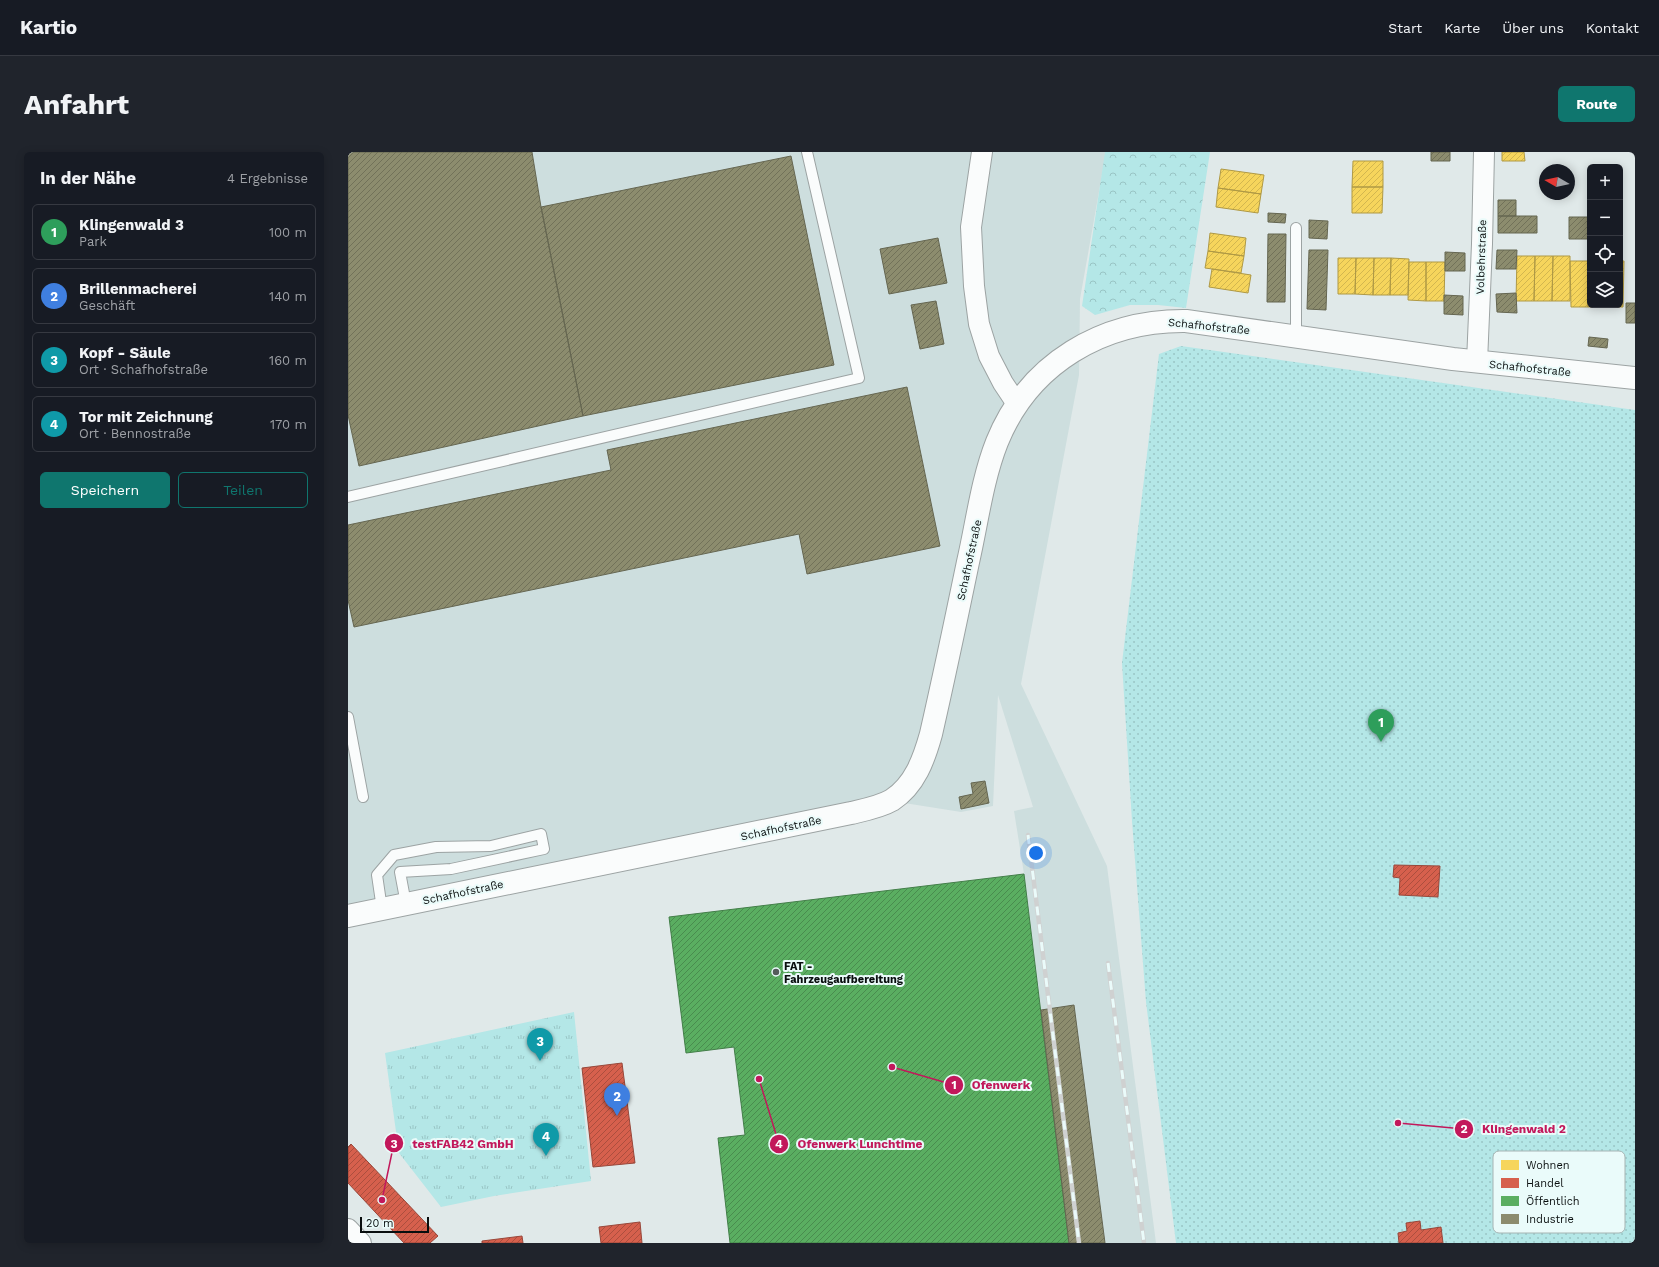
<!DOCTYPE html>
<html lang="de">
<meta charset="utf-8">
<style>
:root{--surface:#171b24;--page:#20242c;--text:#f1f3f6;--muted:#9ea1a6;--line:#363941;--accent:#0f766e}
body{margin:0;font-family:"Work Sans",sans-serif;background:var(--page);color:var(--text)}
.controls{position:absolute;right:12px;top:12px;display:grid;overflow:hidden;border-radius:6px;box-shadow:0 2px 10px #0003}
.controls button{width:36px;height:36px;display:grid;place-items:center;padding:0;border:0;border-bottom:1px solid var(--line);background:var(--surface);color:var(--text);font:20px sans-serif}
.compass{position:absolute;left:1191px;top:12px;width:36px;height:36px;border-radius:50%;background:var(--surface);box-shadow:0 2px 10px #0003;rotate:279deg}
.scale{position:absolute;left:12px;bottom:10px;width:69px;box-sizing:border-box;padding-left:4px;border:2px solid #090e0e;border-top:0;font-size:11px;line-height:14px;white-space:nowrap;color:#090e0e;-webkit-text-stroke:3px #eafbfa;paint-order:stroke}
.you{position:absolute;left:688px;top:701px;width:14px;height:14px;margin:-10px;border:3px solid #fff;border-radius:50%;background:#1a73e8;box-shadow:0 0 0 6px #1a73e833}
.badge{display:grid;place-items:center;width:26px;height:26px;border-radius:50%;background:var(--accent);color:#fff;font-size:13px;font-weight:700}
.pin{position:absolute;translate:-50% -33px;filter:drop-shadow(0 1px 2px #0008)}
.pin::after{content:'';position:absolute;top:21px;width:14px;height:12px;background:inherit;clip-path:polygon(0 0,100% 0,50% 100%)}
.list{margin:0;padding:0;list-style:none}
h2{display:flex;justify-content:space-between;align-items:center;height:52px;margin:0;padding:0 16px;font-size:17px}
h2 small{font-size:13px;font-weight:400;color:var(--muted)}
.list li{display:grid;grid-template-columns:26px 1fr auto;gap:12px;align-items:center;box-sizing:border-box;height:56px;margin:0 8px 8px;padding:0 8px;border:1px solid var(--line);border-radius:6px}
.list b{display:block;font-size:15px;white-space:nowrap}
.list p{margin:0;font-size:13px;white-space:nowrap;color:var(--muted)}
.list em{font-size:13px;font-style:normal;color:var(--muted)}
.actions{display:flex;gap:8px;padding:12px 16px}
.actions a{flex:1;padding:9px 0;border:1px solid var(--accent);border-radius:6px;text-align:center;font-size:14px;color:var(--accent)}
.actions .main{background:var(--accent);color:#fff}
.icon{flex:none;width:22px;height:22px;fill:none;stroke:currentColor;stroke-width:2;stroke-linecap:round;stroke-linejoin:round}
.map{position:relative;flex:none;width:1287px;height:1091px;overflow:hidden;border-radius:6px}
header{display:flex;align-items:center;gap:24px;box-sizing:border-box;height:56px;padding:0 20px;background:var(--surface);border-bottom:1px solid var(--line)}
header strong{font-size:19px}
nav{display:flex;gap:22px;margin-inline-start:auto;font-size:14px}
.intro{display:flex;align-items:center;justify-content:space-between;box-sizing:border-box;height:96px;padding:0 24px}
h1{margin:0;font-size:28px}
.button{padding:10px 18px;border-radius:6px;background:var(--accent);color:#fff;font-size:14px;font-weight:700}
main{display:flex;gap:24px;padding:0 24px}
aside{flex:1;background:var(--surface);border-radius:6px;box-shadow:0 2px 10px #0003}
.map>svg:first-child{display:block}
</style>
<header>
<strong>Kartio</strong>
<nav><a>Start</a><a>Karte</a><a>Über uns</a><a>Kontakt</a></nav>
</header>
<div class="intro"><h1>Anfahrt</h1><a class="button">Route</a></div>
<main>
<aside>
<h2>In der Nähe<small>4 Ergebnisse</small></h2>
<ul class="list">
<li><span class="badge" style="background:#2e9e5b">1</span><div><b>Klingenwald 3</b><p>Park</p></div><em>100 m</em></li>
<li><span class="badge" style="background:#3f7fe0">2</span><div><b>Brillenmacherei</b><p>Geschäft</p></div><em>140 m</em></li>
<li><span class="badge" style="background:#0f9aa8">3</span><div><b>Kopf - Säule</b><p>Ort · Schafhofstraße</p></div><em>160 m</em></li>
<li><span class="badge" style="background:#0f9aa8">4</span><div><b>Tor mit Zeichnung</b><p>Ort · Bennostraße</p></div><em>170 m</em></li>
</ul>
<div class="actions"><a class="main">Speichern</a><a>Teilen</a></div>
</aside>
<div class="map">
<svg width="1287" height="1091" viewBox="0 0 1287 1091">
<defs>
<pattern id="forest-crowns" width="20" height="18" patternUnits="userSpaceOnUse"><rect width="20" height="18" fill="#b4e7e7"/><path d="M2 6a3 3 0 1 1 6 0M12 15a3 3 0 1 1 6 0" fill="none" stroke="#99c5c5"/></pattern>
<pattern id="park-tufts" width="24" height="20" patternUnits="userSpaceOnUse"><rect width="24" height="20" fill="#b4e7e7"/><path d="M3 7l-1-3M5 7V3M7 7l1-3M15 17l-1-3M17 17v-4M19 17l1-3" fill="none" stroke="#99c5c5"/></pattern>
<pattern id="garden-dots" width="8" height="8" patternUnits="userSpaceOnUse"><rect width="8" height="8" fill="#b4e7e7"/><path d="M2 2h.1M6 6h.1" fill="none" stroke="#99c5c5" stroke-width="1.8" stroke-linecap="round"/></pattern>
<pattern id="homes-hatch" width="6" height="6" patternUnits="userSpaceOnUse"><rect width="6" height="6" fill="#f6d55c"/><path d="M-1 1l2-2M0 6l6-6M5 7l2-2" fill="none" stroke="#d2b64f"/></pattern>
<pattern id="shops-hatch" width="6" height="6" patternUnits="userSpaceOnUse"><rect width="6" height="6" fill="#d6604d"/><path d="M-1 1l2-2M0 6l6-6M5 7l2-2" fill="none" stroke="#ac4e3e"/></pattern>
<pattern id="public-hatch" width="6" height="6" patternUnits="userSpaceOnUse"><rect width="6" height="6" fill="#5aae61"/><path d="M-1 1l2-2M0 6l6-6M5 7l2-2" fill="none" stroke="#498c4e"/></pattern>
<pattern id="industry-hatch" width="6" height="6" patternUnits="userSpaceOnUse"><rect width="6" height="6" fill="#8c8c6e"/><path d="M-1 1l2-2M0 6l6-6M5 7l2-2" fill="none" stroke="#717159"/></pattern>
</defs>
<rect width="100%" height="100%" fill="#e0e9e9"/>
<path fill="#cddede" d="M0,0H758L732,147L731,223L673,532L759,714L808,1091H721L676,722L666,659L685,655L650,543L645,654L613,660L531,647L0,756Z"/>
<path fill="url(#forest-crowns)" d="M757,0H862L838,156L810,153H782L747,163L734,154Z"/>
<path fill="url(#park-tufts)" d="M226,860L243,1029L146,1044L93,1055L51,1001L37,901Z"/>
<path fill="url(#garden-dots)" d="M833,194L1287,258V1091H828L798,850L784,669L774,511L811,202Z"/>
<path fill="url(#homes-hatch)" stroke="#af9945" d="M1154,0H1176L1177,9H1154Z
M1005,9H1035V35H1004Z
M873,17L916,23L913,42L870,36Z
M1004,35H1035L1034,61H1004Z
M870,36L913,42L910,61L868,55Z
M862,81L898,86L896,104L860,99Z
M860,99L896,104L893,121L857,116Z
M1169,104H1187L1186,149H1168Z
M1187,104H1205L1204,149H1186Z
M1205,104H1222V149H1204Z
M990,106H1008L1007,142H990Z
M1008,106H1026L1025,143L1007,142Z
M1026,106H1043L1042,143H1025Z
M1043,106L1061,107L1060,143H1042Z
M1222,109H1240V155H1223Z
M1240,109H1242V153H1258V155H1240Z
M1272,109H1276L1275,155H1258V153H1272Z
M1061,110H1078V149L1060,148Z
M1078,110H1097L1096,149H1078Z
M864,117L903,123L900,141L861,135Z"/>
<path fill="url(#shops-hatch)" stroke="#98473a" d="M1046,713L1092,714L1090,745L1051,743L1052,726L1045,725Z
M274,911L287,1011L245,1015L234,916Z
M3,992L90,1084L82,1091H56L0,1031V995Z
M1072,1069L1073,1078L1093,1075L1095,1091H1051L1050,1081L1059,1079L1058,1071Z
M292,1070L294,1091H253L251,1075Z
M174,1084L175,1091H134V1089Z"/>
<path fill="url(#public-hatch)" stroke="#427e48" d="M676,722L721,1091H382L370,986L397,983L386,895L338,901L321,765Z"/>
<path fill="url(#industry-hatch)" stroke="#656651" d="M0,0H184L193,55L235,264L11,314L0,263Z
M1083,0H1102V9H1083Z
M443,4L486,213L235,264L193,55Z
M1150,48H1168V64H1150Z
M920,61L938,62L937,71L920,70Z
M1150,64H1189V81H1150Z
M1221,65H1242V87H1221Z
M961,68L980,69L979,87L961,86Z
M920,82H938L937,150H919Z
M590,86L599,131L541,142L532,97Z
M961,98H980L978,158L959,157Z
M1149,98H1169L1168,117H1148Z
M1097,100L1117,101V119H1097Z
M1168,141L1169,161L1149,160L1148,142Z
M1096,143L1115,144V163L1096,162Z
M588,149L596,192L572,197L563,153Z
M1278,151H1287V171H1278Z
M1241,185L1260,187L1259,196L1240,194Z
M559,235L592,394L459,422L451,382L6,475L0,448V373L263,318L259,298Z
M637,629L641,651L613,657L611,645L625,642L623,631Z
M726,853L757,1091H721L693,858Z"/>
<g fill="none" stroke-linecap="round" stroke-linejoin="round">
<g stroke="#9ca3a3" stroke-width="12">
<path id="service" d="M948,184V76
M0,345L511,226L459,0
M0,565L15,645
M34,757L29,723L46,703L88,695L143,694L193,682L196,697L103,717L52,720L58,752"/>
</g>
<g stroke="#9ca3a3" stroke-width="22">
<path id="minor" d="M634,0L623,75L626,134L631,172L641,204L655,231L669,252
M1129,210L1134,92L1136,0
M0,1077L13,1091"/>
</g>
<g stroke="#9ca3a3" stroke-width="24">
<path id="tertiary" d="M0,764L503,661C516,658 532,655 544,648C567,633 576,607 583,582C596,525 608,468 620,410C629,371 634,328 649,290C681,211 755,168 838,169L1105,207L1287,226"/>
</g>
<use href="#service" stroke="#fafcfc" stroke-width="10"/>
<use href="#minor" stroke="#fafcfc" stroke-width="20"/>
<use href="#tertiary" stroke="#fafcfc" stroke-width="22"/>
<g stroke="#cfd1d1" stroke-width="4.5">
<path id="rail" d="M680,683L731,1091
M760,811L796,1091"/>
</g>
<use href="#rail" stroke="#eafbfa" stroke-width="3" stroke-dasharray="9" stroke-linecap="butt"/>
</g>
<circle fill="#545b5b" stroke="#eafbfa" stroke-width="1.5" cx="428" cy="820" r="4"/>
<g text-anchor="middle" stroke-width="4" stroke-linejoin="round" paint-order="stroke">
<g font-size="11" fill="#090e0e" stroke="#eafbfa">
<text transform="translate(1133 105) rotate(-88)" y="4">Volbehrstraße</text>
<text transform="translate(861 174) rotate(6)" y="4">Schafhofstraße</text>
<text transform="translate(1182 216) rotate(6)" y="4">Schafhofstraße</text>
<text transform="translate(621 408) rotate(-78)" y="4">Schafhofstraße</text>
<text transform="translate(433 676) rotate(-12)" y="4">Schafhofstraße</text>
<text transform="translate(115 740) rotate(-12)" y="4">Schafhofstraße</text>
</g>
<g font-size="11" font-weight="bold" fill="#090e0e" stroke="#eafbfa" text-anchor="start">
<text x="436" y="818">FAT -<tspan x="436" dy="13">Fahrzeugaufbereitung</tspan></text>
</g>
</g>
<rect x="1145" y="999" width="132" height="82" rx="6" fill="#eafbfa" stroke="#a6b4b3" stroke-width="1"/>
<rect x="1153" y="1008" width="18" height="10" fill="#f6d55c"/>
<rect x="1153" y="1026" width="18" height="10" fill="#d6604d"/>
<rect x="1153" y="1044" width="18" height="10" fill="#5aae61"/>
<rect x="1153" y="1062" width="18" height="10" fill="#8c8c6e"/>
<g font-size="11" fill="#090e0e">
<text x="1178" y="1017">Wohnen</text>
<text x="1178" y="1035">Handel</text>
<text x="1178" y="1053">Öffentlich</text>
<text x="1178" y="1071">Industrie</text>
</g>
<path fill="none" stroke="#c2185b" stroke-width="1.5" d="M544 915L606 933M1050 971L1116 977M34 1048L46 991M411 927L431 992"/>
<g fill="#c2185b" stroke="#eafbfa" stroke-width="1.5">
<circle cx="544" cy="915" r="4"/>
<circle cx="1050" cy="971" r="4"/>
<circle cx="34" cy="1048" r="4"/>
<circle cx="411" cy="927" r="4"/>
<circle cx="606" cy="933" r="10"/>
<circle cx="1116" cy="977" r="10"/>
<circle cx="46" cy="991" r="10"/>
<circle cx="431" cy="992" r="10"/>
</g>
<g font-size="12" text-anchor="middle" font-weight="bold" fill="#fff">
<text x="606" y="937">1</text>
<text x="1116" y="981">2</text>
<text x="46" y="996">3</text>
<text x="431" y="996">4</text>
</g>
<g font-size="12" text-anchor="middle" font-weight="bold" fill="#c2185b" stroke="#eafbfa" stroke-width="4" stroke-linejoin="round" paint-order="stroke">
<text x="653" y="937">Ofenwerk</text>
<text x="1176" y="981">Klingenwald 2</text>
<text x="115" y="996">testFAB42 GmbH</text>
<text x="512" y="996">Ofenwerk Lunchtime</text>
</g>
</svg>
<div class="controls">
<button>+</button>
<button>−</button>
<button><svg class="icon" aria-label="locate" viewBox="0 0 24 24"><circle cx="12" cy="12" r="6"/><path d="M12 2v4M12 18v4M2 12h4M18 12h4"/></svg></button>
<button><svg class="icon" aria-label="layers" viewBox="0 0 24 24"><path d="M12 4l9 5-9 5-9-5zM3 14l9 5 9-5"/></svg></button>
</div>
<svg class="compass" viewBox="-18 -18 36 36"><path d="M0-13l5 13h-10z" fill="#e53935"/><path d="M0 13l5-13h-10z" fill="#9ea1a6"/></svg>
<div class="scale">20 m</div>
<div class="you"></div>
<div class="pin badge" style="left:1033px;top:590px;background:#2e9e5b">1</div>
<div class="pin badge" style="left:269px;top:964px;background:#3f7fe0">2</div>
<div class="pin badge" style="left:192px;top:909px;background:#0f9aa8">3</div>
<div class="pin badge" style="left:198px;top:1004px;background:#0f9aa8">4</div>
</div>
</main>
